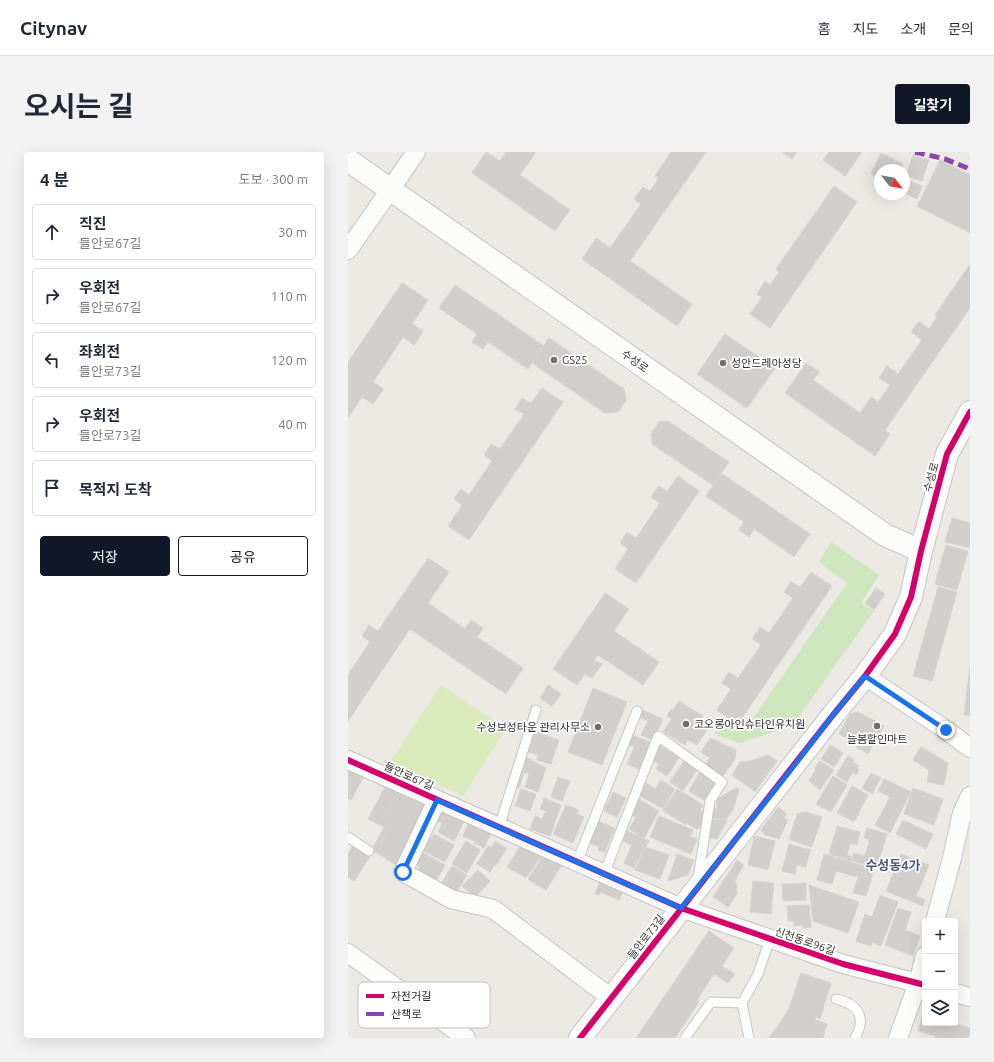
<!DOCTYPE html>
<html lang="ko">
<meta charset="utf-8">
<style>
:root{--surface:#fff;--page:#f2f2f3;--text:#1f2937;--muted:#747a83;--line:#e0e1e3;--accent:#111827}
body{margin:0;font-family:Ubuntu,"Noto Sans KR",sans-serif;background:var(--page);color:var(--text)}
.controls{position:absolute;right:12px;bottom:12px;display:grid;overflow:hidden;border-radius:4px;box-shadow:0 4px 16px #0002}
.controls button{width:36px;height:36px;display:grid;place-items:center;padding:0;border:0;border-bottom:1px solid var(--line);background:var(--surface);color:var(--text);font:20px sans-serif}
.compass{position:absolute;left:526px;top:12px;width:36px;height:36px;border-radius:50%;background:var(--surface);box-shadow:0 4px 16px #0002;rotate:121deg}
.stop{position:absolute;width:12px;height:12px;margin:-9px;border:3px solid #1a73e8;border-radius:50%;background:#fff}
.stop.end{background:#1a73e8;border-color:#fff;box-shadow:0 1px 4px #0008}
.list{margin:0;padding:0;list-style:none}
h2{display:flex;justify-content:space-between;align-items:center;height:52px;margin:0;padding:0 16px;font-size:17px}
h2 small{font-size:13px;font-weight:400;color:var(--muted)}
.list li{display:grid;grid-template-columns:26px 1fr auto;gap:12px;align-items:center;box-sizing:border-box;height:56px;margin:0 8px 8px;padding:0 8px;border:1px solid var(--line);border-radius:4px}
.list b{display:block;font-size:15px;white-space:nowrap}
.list p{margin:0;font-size:13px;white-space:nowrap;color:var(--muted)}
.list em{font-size:13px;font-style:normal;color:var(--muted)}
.actions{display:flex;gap:8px;padding:12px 16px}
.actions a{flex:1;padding:9px 0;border:1px solid var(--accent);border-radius:4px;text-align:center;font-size:14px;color:var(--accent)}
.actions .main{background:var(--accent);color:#fff}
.icon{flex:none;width:22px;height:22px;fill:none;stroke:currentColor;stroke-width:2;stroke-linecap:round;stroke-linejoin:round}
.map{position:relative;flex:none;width:622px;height:886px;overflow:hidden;border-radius:4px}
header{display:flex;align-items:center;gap:24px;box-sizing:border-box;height:56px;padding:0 20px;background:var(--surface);border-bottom:1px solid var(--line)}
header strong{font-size:19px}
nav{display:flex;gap:22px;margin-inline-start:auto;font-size:14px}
.intro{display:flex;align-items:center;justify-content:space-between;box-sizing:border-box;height:96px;padding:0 24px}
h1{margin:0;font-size:28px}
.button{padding:10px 18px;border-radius:4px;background:var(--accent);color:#fff;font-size:14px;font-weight:700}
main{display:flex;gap:24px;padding:0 24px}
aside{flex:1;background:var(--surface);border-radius:4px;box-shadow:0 4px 16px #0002}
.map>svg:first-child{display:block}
</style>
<header>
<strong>Citynav</strong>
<nav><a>홈</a><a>지도</a><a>소개</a><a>문의</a></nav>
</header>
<div class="intro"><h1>오시는 길</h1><a class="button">길찾기</a></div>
<main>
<aside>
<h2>4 분<small>도보 · 300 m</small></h2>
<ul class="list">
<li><svg class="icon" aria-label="ahead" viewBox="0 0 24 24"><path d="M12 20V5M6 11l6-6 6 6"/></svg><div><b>직진</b><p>들안로67길</p></div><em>30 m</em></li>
<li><svg class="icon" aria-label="right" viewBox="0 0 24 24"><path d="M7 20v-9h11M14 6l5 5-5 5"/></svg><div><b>우회전</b><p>들안로67길</p></div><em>110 m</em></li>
<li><svg class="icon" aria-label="left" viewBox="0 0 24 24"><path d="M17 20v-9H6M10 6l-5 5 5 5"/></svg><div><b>좌회전</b><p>들안로73길</p></div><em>120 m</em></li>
<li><svg class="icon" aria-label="right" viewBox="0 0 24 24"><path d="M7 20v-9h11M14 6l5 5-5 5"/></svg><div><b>우회전</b><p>들안로73길</p></div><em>40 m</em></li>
<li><svg class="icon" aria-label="arrive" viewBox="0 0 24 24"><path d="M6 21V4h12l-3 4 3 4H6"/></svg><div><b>목적지 도착</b></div></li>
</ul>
<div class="actions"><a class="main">저장</a><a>공유</a></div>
</aside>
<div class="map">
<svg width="622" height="886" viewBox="0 0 622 886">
<rect width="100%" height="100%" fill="#ece8e4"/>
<path fill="#cee6be" d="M483,390L531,423L513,451L526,459L444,574L392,591L366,582L376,568L397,578L499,431L471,410Z"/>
<path fill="#d9eabb" d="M93,533L158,577L115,644L42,610Z"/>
<path fill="#d1cecb" stroke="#d7d4d0" d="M138,0L152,9L158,0H188L172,23L222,58L207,79L124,21Z
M323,0H358L282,109L344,152L329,174L234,107L248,86L262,96L293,52L286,47L295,35L302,39L310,27L307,24Z
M434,0H449L444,7Z
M481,0H514L497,24L475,8Z
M533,1L555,12L553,16L558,18L556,22V18H532V26L523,22Z
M565,3L581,8L574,29L558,24Z
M592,8L622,23V81L569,54Z
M557,27L574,34L569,47L556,41V30Z
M486,34L509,50L422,176L402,162L414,145L409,142L417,129L422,133L431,120L428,117Z
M622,112V156L537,278L542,282L527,304L437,241L458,211L471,220L465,228L512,261L523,245L530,250L542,233L531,226L539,214L550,222L574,188L563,180L571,169L581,177L589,165L587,163Z
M54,131L80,148L64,172L75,179L66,193L55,185L25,230L36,237L25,252L14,245L0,266V210Z
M107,133L196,194L180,217L140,190L135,197L124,190L129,182L91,156Z
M377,182L427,216L399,256L349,222Z
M201,186L276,237L278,248L270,260L257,261L184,211Z
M194,236L215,250L121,388L100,374L114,353L106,347L113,337L121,343L144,309L136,303L143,292L152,297L176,262L167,257L174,246L183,251Z
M320,269L381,310L365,333L304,292L303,282L311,270Z
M373,321L462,382L446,405L406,377L401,385L391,378L396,370L358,344Z
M330,324L351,339L288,431L267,417L280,397L272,391L279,380L288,386L312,351L303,345L311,334L319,340Z
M604,366L622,371V396L597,390Z
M598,393L620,399L609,438L587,432Z
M80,406L101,420L80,451L117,477L123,468L135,476L129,485L175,516L158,542L62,477L0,569V523L22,490L14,484L21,473L30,479Z
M463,420L484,434L390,572L369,558L383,537L374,531L381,520L390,526L413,493L404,487L412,475L421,481L445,446L436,440L443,430L452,435Z
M590,435L609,440L584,529L565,524Z
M528,436L537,442L526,458L517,451Z
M257,441L281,457L266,479L311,510L295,533L250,503L246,508L254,512L244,526L237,522L229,533L205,517Z
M622,514V564L616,563Z
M200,533L213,542L204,554L192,546Z
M245,536L279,550L254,613L220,600Z
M331,549L355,564L351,569L361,575L349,593L340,588L337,593L315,580L324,567L319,564L323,557L325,558Z
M292,557L315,567L305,588L293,583L300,569L289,564Z
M510,560L536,574L520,602L508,595L510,593L491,582L502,562Z
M186,579L211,588L203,612L188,608L190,603L179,600Z
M282,582L304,591L292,618L279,612L286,595L278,591Z
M362,586L388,598L387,607L374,626L356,614L362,606L353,600Z
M310,592L331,606L319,624L308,617L311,612L303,607Z
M482,593L495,601L486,615L473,607Z
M573,595L600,611L596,633L579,630L581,618L565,608Z
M420,603L429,609L407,640L384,623L392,610L402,609Z
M176,604L198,616L190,640L177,635L181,622L176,620L171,636L166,634Z
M500,604L506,608L505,610L511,614L509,616L511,618L508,623L505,620L499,630L488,623Z
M336,609L349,618L335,639L322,630Z
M472,609L486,618L472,638L461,629L468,618L466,617Z
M0,614L84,651L54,717L0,682V680L25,696L36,675L20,667L37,635L16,624L3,648L0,646Z
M352,620L368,631L357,649L341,639Z
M523,621L533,626L524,642L514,636Z
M485,624L499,633L483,660L468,652Z
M210,625L222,629L214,649L203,645Z
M536,627L563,640L542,681L527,673L542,645L530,639Z
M313,628L327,637L315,657L289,642L295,629L307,637Z
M504,634L520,643L506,670L489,661Z
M388,636L391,637L385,658L378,667L365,666L366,656H369V647Z
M565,636L595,647L586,673L556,662Z
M173,637L188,642L182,659L167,654Z
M329,637L355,653L352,658L356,661L353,666L355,667V669L351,676L348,677L339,671L338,673L315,659Z
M49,640L78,655L50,709L30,699L43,673L35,668Z
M265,640L278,646L269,665L256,659Z
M196,646L213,653L202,684L182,677L187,664L194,667L198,659L192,657Z
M289,646L311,659L296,686L281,677L288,666L283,662Z
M218,653L231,658L229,662L236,665L225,691L205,682Z
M430,655L439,662L436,666L440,668L431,687L417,683L413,678Z
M458,660L474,665L464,695L441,687L449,662L452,661Z
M90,661H99L116,669L106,689L90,680L94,671L87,668Z
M311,664L345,678L342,684L349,687L343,702L302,685Z
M364,667L379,668L369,687L362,686Z
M247,668L267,676L257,700L250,698L251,695L238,690Z
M555,668L585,682L578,697L548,682Z
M121,670L144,679L136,696L126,691L127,689L115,684Z
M489,674L512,680L509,693L502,691L499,703L504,705L503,709L481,702Z
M519,676L539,682L529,716L504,709L506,701L517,704L521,690H520L521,687L516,686Z
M276,677L301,689L286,716L276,711L284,693L273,688Z
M86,682L106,693L97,710L72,697L79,684L84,686Z
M406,684L427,689L420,718L400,713Z
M118,689L132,698L119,721L104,712Z
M147,689L159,696L148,713H146L142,720L129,712L140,694L143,696Z
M175,690L196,700L178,726L159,715Z
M441,692L462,698L458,715L449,713L447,722L434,719Z
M5,694L22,705L6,729L0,725V702Z
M298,695L321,703L312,727L287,718Z
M72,699L97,713L86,733L70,719L72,715L65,711Z
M196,702L216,710L198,738L180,727Z
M329,702L346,708L340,723L320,729Z
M476,702L526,717L518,744L505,741L510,725L488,719L484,732L469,728Z
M553,702L581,713L568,744L577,748L575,754L538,739Z
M389,708L396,713L386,729H388L389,742L380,755L365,745Z
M104,714L119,723L107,743L92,734Z
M130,718L142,729L127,746L114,734Z
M254,725L277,735L271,748L253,740L251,743L247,742Z
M405,729L426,731L423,762L402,760Z
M458,731V748L435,749L434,732Z
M461,733L511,750L500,781L465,769Z
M532,743L550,750L533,794L524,790L523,794L508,789L517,762L524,765Z
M461,753L463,775L455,776V773L446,774V769H440L439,754Z
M550,756L563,760L557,778L572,784L565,804L537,793Z
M361,779L386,796L374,814L387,822L380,831L366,822L349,848L351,850L327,886H288Z
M453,821L483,831L472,867L468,865L467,868L479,872L475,886H421L441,857Z
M576,858H577V871H605L622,876V886H587V884L570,879Z"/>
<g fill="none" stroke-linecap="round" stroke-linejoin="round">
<g stroke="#c5c4c5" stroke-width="11">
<path id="lane" d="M151,675L188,558
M0,685L21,699
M229,710L289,559
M256,722L310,584L374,630L362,649L350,727
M488,847C510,852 519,865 507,886
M337,886L363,850L394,851
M401,886L394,851L410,822L422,787"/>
</g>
<g stroke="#c5c4c5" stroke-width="20">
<path id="street" d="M0,98L42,38L68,0
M517,524L598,578L622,596
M0,608L333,756L495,812L577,833
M89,648L55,720L103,747L145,757L263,846
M587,769L604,706L614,661L622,644
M0,801L118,886
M607,841L622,845
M550,886L570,831L577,804"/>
</g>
<g stroke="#c5c4c5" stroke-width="24">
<path id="secondary" d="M0,8L537,383L573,399
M232,886L485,563L517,524L547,482L563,445L573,399L599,302L622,260"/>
</g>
<use href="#lane" stroke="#fcfcfb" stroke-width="9"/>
<use href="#street" stroke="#fcfcfb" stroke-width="18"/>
<use href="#secondary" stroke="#fcfcfb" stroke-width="22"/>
<path stroke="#8e44ad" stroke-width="5" stroke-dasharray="10 5" stroke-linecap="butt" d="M567,0L597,7L622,17"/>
<g stroke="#fff" stroke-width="8">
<path id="cycleway" d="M0,608L333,756L495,812L577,833
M232,886L485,563L517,524L547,482L563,445L573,399L599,302L622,260"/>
</g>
<use href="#cycleway" stroke="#d6006c" stroke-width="6"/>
</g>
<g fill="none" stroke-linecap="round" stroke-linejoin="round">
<path stroke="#1a73e8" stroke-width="5" d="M55,720L89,648L333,756L442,619L485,563L517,524L598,578"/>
</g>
<g fill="#706f6e" stroke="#fff" stroke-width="1.5">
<circle cx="206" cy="208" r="4"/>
<circle cx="375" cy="211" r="4"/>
<circle cx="338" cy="572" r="4"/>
<circle cx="529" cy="574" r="4"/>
<circle cx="250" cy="575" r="4"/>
</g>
<g text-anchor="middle" stroke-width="3.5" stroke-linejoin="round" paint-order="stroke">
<g font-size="11" fill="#2e2e2e" stroke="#fff" text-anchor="start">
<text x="214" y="212">GS25</text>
<text x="383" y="215">성안드레아성당</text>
<text x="346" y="576">코오롱아인슈타인유치원</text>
<text x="242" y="579" text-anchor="end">수성보성타운 관리사무소</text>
<text x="529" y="591" text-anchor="middle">늘봄할인마트</text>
</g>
<g font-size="11" fill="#2e2e2e" stroke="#fff">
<text transform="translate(287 209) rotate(35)" y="4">수성로</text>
<text transform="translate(583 325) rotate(-75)" y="4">수성로</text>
<text transform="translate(61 624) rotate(24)" y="4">들안로67길</text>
<text transform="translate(298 785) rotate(-52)" y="4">들안로73길</text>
<text transform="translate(457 789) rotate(19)" y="4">신천동로96길</text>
</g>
<g font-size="13" font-weight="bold" fill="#4d5680" stroke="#fff">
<text x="545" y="718">수성동4가</text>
</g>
</g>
<rect x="10" y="830" width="132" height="46" rx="6" fill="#fff" stroke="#c0c0c0" stroke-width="1"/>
<rect x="18" y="842" width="18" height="4" fill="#d6006c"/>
<rect x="18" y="860" width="18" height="4" fill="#8e44ad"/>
<g font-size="11" fill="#2e2e2e">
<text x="43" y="848">자전거길</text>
<text x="43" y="866">산책로</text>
</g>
</svg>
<div class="controls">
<button>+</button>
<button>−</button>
<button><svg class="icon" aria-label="layers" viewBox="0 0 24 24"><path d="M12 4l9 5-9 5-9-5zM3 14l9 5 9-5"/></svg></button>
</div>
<svg class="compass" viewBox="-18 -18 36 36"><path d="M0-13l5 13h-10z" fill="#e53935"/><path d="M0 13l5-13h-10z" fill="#747a83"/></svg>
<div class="stop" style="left:55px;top:720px"></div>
<div class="stop end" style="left:598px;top:578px"></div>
</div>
</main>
